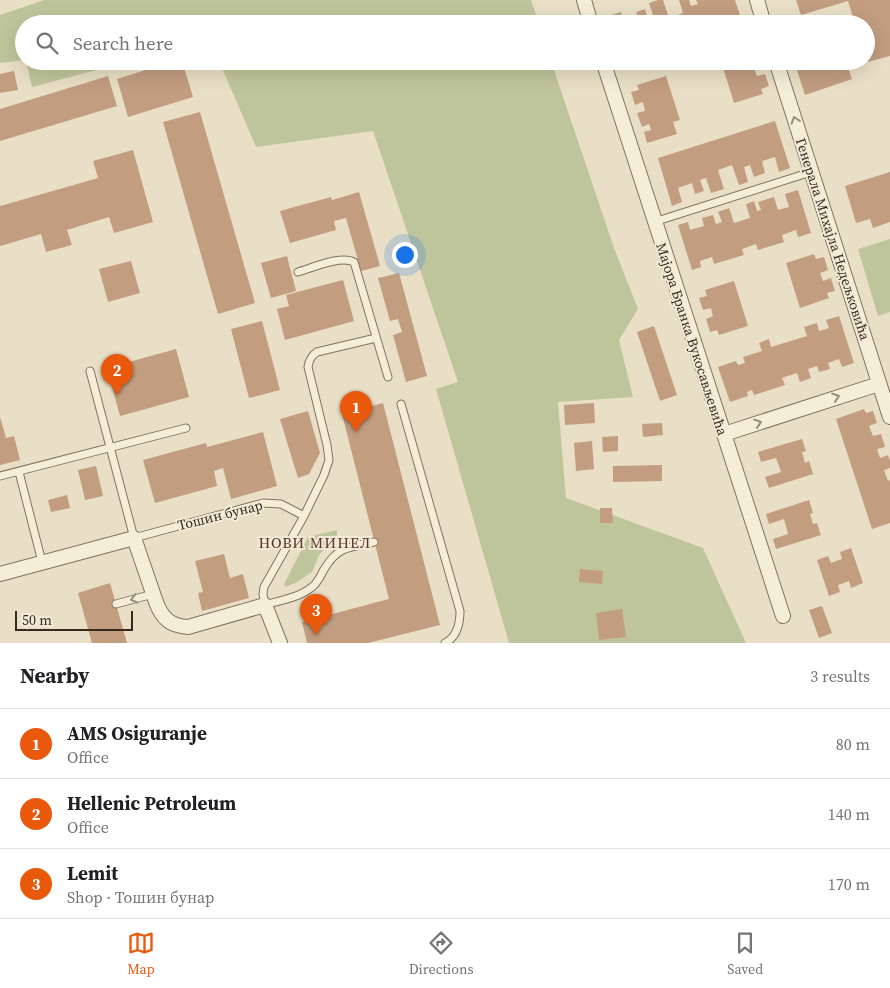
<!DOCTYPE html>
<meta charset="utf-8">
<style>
:root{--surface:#fff;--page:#f6f6f6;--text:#202124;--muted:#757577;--line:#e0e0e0;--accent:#ea580c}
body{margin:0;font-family:"Source Serif 4",serif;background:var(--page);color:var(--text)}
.scale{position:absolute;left:15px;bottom:12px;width:118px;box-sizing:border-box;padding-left:5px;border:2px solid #342a20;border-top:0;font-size:14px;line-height:18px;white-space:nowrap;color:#342a20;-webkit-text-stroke:4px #f1ead5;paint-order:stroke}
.you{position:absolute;left:404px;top:254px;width:18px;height:18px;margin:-12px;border:4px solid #fff;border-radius:50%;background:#1a73e8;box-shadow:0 0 0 8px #1a73e833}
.badge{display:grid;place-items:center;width:32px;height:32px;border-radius:50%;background:var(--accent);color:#fff;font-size:16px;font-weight:700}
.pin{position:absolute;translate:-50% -41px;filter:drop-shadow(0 1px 2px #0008)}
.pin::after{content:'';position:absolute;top:26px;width:18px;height:15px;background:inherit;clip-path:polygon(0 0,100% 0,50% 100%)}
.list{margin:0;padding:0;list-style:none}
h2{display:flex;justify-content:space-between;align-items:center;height:65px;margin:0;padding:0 20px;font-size:21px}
h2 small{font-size:16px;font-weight:400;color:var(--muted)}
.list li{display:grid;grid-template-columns:32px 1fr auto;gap:15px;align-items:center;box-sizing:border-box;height:70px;padding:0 20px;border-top:1px solid var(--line)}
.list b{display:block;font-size:19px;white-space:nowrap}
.list p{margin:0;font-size:16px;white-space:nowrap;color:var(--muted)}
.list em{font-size:16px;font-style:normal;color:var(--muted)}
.icon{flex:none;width:28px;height:28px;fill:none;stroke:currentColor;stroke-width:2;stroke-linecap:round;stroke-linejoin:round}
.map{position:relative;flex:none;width:890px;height:643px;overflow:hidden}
.search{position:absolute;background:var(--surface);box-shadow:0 5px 20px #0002;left:15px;right:15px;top:15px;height:55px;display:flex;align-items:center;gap:12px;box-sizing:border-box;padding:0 18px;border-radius:28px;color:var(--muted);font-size:19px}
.sheet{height:275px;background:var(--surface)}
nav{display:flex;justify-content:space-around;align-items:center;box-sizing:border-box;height:70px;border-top:1px solid var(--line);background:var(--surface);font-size:14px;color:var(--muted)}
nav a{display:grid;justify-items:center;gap:2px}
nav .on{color:var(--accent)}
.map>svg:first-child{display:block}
</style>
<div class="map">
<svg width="890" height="643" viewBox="0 0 890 643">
<rect width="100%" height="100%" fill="#e9dfc6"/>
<path fill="#bfc59b" d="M44,0H531L539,24H24V60L0,63V15Z
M26,61H131L32,87Z
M219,61H551L614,248L638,309L619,340L633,397L558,402L566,498L703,548L746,643H509L436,389L458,382L373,131L256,147Z
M890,239V312L878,316L858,249Z
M337,530V535L319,555L312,572L297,582L286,587L284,584L308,537Z"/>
<path fill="#c29d80" d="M658,0H663L669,18L683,13L679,0H689L691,6L698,4L696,0H735L743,24H636L640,22L636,12L645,9L648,20L654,18L649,3Z
M796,0H890V56L867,62L866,24H855L848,1L801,15Z
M621,12L624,24H613L611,15Z
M174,61H182L193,97L128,117L117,79Z
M625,61H637L639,66L628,70Z
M721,61H761L762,65L754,68L757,76L765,74L769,86L761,89L763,94L734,103Z
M794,61H846L852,79L805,95Z
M14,71L18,90L0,93V74Z
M108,76L117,106L0,141V109Z
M666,76L680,120L673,122L677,134L647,143L644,132L651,130L649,124L642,127L637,113L645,111L643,102L635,105L631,92L639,90L637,85Z
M200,112L255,303L218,314L163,122Z
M775,121L790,168L779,172L775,157L762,161L765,173L754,177L750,165L744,167L748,182L739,185L732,165L718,170L724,189L711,193L706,178L700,180L704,191L695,194L692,183L678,188L682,202L672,206L658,158Z
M133,150L153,222L114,233L109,217L67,230L72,245L46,252L41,234L0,246V206L98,178L93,161Z
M890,172V222L873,228L870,219L856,223L845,186Z
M798,190L811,233L798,237L796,230L782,235L784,242L758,250L756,244L742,249L744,255L714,264L712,257L700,261L701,267L692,270L678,225L688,222L690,230L704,226L702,218L713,215L716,224L722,222L718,212L729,208L734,223L750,218L746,204L754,201L757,211L761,210L758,202L774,197L778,210L789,207L785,194Z
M359,192L380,266L361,271L346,218L334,221L336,230L290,243L280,211L331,197L332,200Z
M814,254L816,259L824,257L828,270L820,273L823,281L831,278L835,291L827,293L829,298L800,308L786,263Z
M287,256L296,291L271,298L261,263Z
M131,261L140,293L108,302L99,269Z
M399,273L427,376L406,382L393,335L402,332L398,319L390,321L378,278Z
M343,280L354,321L285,340L277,309L289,306L286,295Z
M734,281L748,326L719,335L717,330L710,332L706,319L713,316L711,308L703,310L699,298L707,296L705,290Z
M839,316L854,363L842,367L839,359L828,363L830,369L819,372L817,366L808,369L811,378L800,382L797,373L782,378L785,385L754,395L752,390L747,392L748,396L730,402L718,367L736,361L738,365L745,363L743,357L762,351L759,343L769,339L771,347L807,336L804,327L817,323L819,331L829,328L826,320Z
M262,321L280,390L249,398L231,329Z
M654,326L677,395L660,401L637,332Z
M176,349L189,397L120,416L107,368Z
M383,403L440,625L368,643H307L302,622L389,599L342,414Z
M594,403L595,423L565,425L564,405Z
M864,409L866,413L873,411L877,423L869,426L873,436L881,434L885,447L877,449L880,458L888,455L890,461V468L884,470L888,481L890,480V523L872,529L836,419Z
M308,411L320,453L309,474L298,478L280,419Z
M0,417L6,438L14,436L20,460L0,465Z
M662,423L663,435L643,437L642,424Z
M263,432L277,486L231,499L223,468L214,471L217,486L155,503L143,460L206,443L207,447Z
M618,436V451L603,452L602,437Z
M802,439L806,451L802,452L805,463L809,461L813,474L769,488L765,477L781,472L776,458L761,462L758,452Z
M592,441L594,469L576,471L574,443Z
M662,465V481L613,482V466Z
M96,466L103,496L85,500L78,470Z
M67,495L70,508L51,512L48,500Z
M809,500L813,513L810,514L813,524L817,523L821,535L776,549L773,539L788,534L784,519L769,524L766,514Z
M600,508H612L613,523H600Z
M851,548L863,583L851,588L849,581L838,585L840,592L829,596L817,560L828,556L831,563L842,559L840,552Z
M224,554L230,578L243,574L249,598L202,611L198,593L203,592L195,561Z
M580,569L603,571L602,584L579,582Z
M110,583L127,643H92L78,593Z
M822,606L832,633L819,638L809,610Z
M622,609L626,637L599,640L596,613Z"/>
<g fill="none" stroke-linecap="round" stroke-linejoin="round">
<g stroke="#82725e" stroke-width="9">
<path id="service" d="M654,222L811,172
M298,272C312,268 341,255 354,262L388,377
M90,371L134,538L263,503L281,504L304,516
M401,404L460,611C460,624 457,637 445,643
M19,472L42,562
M0,476L186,428
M374,542C351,547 338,546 325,568C321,574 318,583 312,587C299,598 280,600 265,605L263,594L264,587L304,516L324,475L329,460L327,445L308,367C309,360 311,356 317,352L376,338
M116,604L153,594"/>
</g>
<g stroke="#82725e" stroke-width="16">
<path id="minor" d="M584,0L591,24
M757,0L764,24
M603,61L783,616
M776,61L890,417
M724,434L879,384
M0,574L134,538L156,602C162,618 170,626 188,627L265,605L280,643"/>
</g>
<use href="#service" stroke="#f4edd8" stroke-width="7"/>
<use href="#minor" stroke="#f4edd8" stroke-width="14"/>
</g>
<defs><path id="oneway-chevron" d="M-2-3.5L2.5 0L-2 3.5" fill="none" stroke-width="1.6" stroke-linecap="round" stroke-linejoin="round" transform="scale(1.25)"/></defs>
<g stroke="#948c7c">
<use href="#oneway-chevron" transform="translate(795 120) rotate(-108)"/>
<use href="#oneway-chevron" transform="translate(836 397) rotate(-18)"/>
<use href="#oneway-chevron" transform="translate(758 423) rotate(-18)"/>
<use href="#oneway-chevron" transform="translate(134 599) rotate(166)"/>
</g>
<g text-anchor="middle" stroke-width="4" stroke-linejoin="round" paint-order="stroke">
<g font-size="14" fill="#342a20" stroke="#f1ead5">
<text transform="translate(833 239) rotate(72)" y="5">Генерала Михајла Недељковића</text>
<text transform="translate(692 339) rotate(72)" y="5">Мајора Бранка Вукосављевића</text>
<text transform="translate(220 515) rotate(-14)" y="5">Тошин бунар</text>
</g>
<g font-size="15" letter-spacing="1" fill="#5b3124" stroke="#f1ead5">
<text x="315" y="548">НОВИ МИНЕЛ</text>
</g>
</g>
</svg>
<div class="scale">50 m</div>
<div class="you"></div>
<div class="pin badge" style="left:356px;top:432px">1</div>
<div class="pin badge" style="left:117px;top:395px">2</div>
<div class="pin badge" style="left:316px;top:635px">3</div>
<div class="search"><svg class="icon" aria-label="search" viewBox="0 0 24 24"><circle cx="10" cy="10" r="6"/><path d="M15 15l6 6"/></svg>Search here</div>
</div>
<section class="sheet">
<h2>Nearby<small>3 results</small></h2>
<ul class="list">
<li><span class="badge">1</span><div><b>AMS Osiguranje</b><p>Office</p></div><em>80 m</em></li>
<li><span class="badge">2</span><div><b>Hellenic Petroleum</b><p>Office</p></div><em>140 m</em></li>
<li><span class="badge">3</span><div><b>Lemit</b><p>Shop · Тошин бунар</p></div><em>170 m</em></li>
</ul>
</section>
<nav>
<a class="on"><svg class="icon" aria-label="map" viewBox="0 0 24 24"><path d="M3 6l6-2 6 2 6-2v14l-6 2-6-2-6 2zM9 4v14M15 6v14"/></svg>Map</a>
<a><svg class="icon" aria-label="directions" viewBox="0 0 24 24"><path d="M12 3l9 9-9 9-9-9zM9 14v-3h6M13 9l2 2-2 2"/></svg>Directions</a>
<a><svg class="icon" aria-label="saved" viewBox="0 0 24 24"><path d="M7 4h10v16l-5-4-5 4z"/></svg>Saved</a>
</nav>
